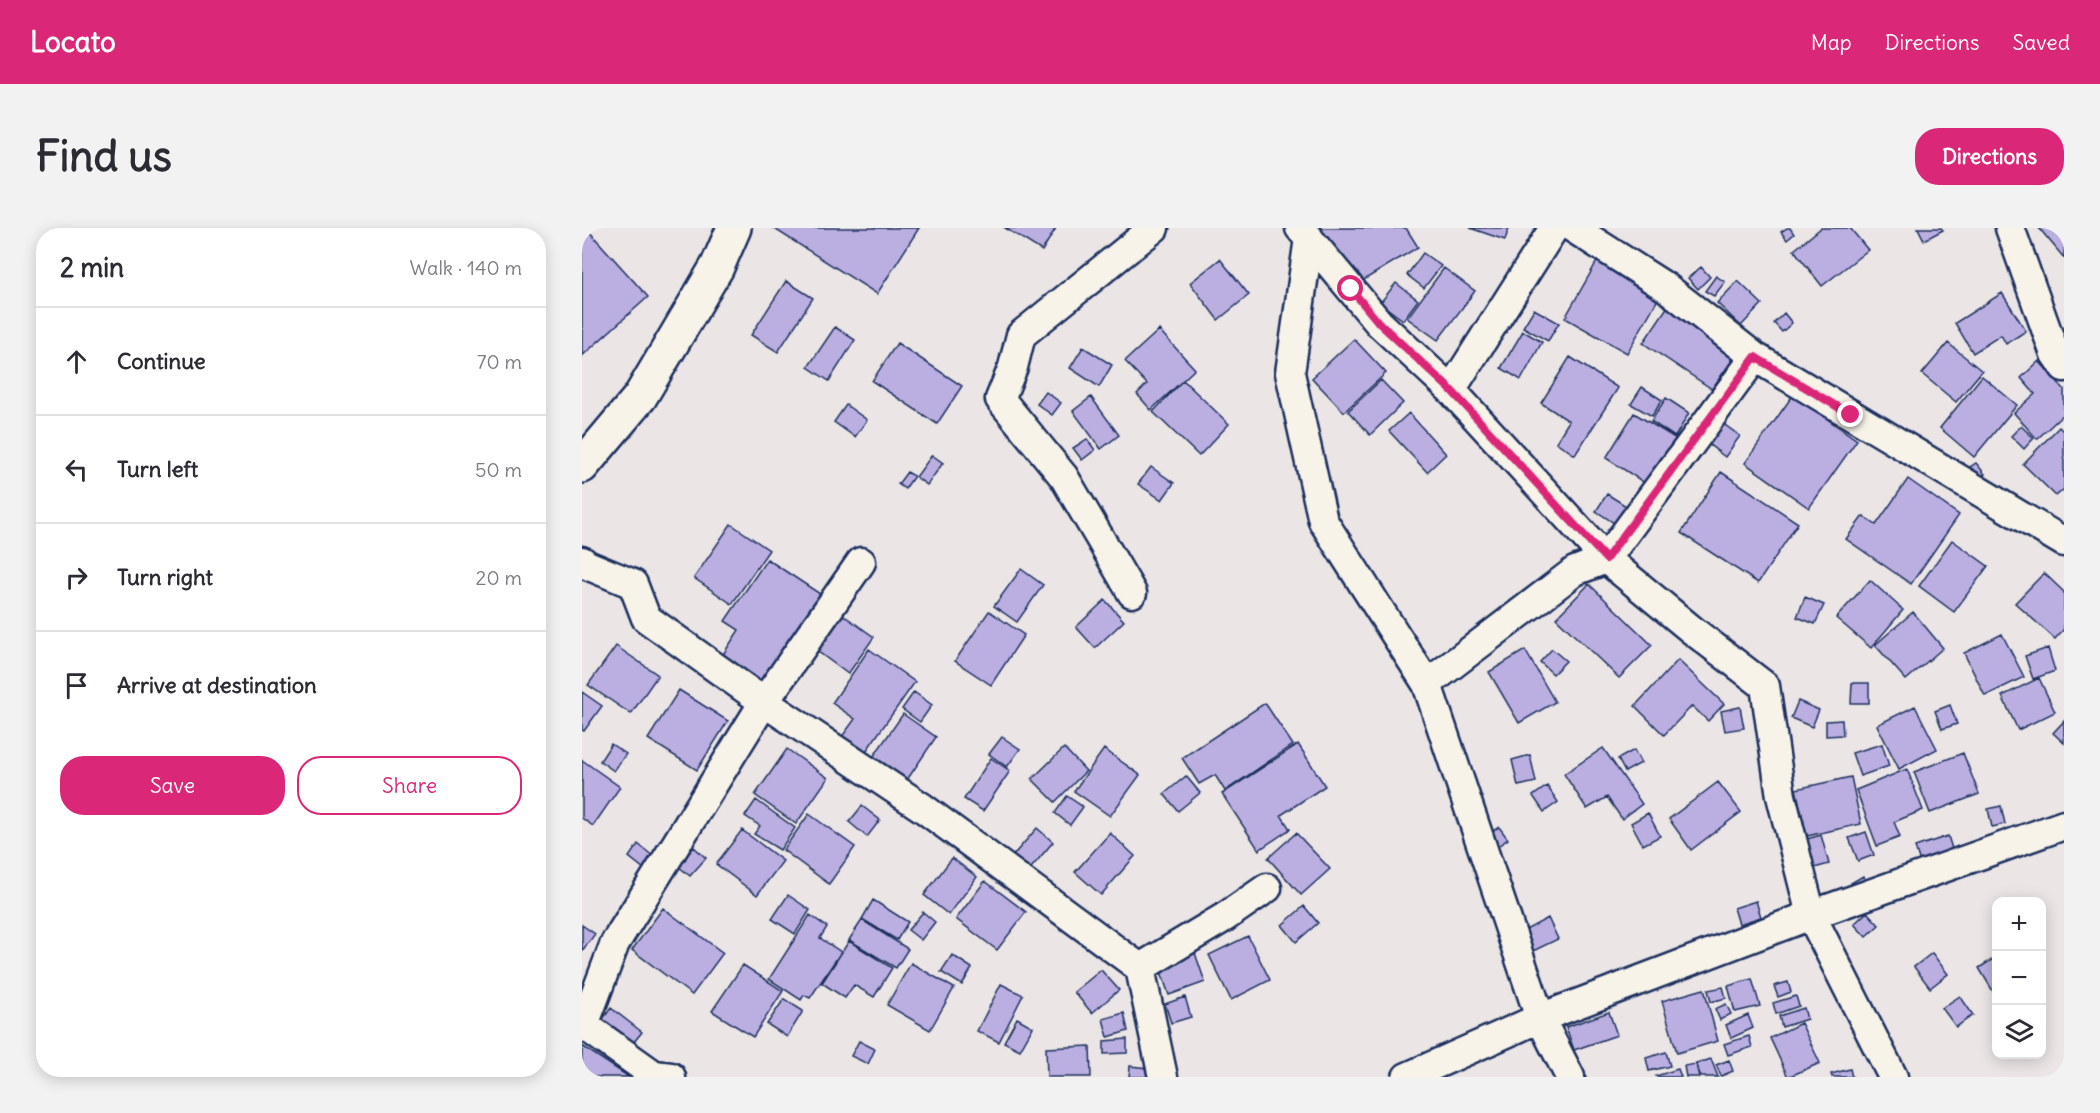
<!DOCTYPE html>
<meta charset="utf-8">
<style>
:root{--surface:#fff;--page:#f2f2f3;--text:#2b2b33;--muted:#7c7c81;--line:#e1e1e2;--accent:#db2777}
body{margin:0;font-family:Delius,sans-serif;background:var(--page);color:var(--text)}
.controls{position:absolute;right:18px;bottom:18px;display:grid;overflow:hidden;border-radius:12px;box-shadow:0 3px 15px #0003}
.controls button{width:54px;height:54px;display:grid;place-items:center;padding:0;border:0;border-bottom:2px solid var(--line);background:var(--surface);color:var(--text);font:30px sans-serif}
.stop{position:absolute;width:18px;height:18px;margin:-14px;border:4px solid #db2777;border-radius:50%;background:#fff}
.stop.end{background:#db2777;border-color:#fff;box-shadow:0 2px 6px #0008}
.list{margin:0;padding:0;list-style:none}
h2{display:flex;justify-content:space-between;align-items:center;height:78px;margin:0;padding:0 24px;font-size:26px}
h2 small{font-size:20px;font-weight:400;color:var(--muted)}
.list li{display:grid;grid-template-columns:39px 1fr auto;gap:18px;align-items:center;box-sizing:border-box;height:108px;padding:0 24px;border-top:2px solid var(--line)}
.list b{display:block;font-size:22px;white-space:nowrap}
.list em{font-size:20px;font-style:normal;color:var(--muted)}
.actions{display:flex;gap:12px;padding:18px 24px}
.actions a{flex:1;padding:14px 0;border:2px solid var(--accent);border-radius:24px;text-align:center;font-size:21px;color:var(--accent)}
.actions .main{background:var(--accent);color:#fff}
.icon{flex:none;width:33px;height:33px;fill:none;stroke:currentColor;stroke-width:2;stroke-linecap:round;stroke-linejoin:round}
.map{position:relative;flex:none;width:1482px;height:849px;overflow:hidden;border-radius:24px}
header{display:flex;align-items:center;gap:36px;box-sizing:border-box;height:84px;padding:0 30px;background:var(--accent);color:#fff}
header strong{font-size:28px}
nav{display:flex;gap:33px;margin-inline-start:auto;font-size:21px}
.intro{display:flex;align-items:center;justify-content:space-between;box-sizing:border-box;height:144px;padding:0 36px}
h1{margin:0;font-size:42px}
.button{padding:15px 27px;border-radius:24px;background:var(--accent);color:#fff;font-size:21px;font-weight:700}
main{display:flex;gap:36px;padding:0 36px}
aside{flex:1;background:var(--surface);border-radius:24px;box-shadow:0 3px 15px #0003}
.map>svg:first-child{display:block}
</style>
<header>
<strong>Locato</strong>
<nav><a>Map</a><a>Directions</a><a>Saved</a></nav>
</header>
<div class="intro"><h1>Find us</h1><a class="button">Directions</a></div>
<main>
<aside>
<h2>2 min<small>Walk · 140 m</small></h2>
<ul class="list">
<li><svg class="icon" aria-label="ahead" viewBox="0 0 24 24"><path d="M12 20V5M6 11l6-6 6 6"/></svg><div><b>Continue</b></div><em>70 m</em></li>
<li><svg class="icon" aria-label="left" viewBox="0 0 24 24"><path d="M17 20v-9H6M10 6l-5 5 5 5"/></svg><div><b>Turn left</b></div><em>50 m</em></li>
<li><svg class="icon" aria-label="right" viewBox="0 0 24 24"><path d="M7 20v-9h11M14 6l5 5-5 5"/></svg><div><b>Turn right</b></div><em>20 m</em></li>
<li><svg class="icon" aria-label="arrive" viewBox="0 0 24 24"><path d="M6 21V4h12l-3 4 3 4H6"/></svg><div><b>Arrive at destination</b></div></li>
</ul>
<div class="actions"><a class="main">Save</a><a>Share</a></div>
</aside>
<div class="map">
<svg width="1482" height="849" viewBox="0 0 1482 849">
<rect width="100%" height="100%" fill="#ebe5e6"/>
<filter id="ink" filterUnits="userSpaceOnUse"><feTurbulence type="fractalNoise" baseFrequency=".0167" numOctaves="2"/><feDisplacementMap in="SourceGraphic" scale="12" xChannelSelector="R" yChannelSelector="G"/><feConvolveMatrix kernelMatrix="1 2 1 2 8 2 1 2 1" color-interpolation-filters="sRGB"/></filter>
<g filter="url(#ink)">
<path fill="#baafe0" stroke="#1b2f5e" stroke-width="1.5" d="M0,0H4L66,69L0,128Z
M191,0H337L295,66Z
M423,0H474L460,23Z
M737,0H824L836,19L772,58Z
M888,0H927L923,12Z
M1205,0H1208L1212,6L1205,12L1199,4Z
M1239,0H1268L1286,22L1240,58L1212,22Z
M1336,0H1359L1361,2L1342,12Z
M1457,0H1482V30Z
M841,25L859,38L842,60L825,47Z
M1018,28L1080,64L1045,125L983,90Z
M638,31L667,67L636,92L608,55Z
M1119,39L1128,49L1116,61L1106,50Z
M862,40L893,63L856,112L825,90Z
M1134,48L1143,54L1132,68L1123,63Z
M204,53L231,70L196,124L169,107Z
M1156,53L1180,76L1159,98L1135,75Z
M814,55L836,72L821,92L798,75Z
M1420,65L1444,103L1424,116L1419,107L1391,125L1373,95Z
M1086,78L1155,125L1130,161L1061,115Z
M952,81L977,95L966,113L941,99Z
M1202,85L1210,95L1200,104L1192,95Z
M253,99L273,112L247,153L226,139Z
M577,102L613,141L569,182L555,166L565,156L543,133Z
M941,103L960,114L939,152L919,140Z
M772,111L804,145L762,184L730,150Z
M315,115L380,158L355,196L290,153Z
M1366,115L1400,143L1374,174L1340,146Z
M501,119L530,137L517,159L488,140Z
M988,129L1036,160L993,227L974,214L987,193L959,175Z
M1457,133L1482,161V186L1455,211L1432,185L1453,166L1439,150Z
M1400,148L1435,177L1392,229L1358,200Z
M601,152L647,196L617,228L571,184Z
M799,152L821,175L788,207L766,183Z
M1060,159L1080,172L1070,188L1049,176Z
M464,164L479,175L470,187L455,176Z
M1211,167L1275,212L1227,280L1163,235Z
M509,169L537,207L519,221L491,183Z
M1084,170L1107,185L1093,209L1069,193Z
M264,177L285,192L273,209L252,194Z
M827,185L864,226L845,244L807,203Z
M1052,185L1101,215L1072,261L1024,230Z
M1136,192L1158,208L1143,229L1121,212Z
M1439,198L1452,210L1442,221L1429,208Z
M1477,199L1482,204V261L1474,268L1441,236Z
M505,211L513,222L500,232L491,220Z
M350,227L361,235L345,257L334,249Z
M1394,235L1403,246L1394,252L1385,241Z
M569,239L592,255L580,272L556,256Z
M325,244L332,248L323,261L316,256Z
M1139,244L1216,295L1176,355L1099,305Z
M1326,251L1377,287L1329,356L1264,311L1281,288L1294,297Z
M1025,266L1052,283L1041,301L1014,283Z
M149,296L187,322L150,376L112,350Z
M1370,312L1406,338L1372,384L1337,358Z
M185,331L241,368L180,459L138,431L157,402L143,393Z
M439,341L461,357L435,394L412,378Z
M1462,345L1482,364V401L1473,411L1433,375Z
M1288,352L1321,382L1289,420L1254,390Z
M1007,356L1070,417L1037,450L974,390Z
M1223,369L1242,377L1233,396L1215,389Z
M523,372L542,393L513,420L494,399Z
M407,383L442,407L409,457L373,433Z
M257,384L292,409L266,446L231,420Z
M1331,384L1361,420L1324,452L1293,417Z
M1420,406L1442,449L1403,468L1382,425Z
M34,418L76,447L49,486L6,457Z
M1466,420L1473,443L1451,451L1443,428Z
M287,421L333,454L282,526L259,510L273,491L250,475Z
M970,421L984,433L971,446L958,434Z
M943,422L973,474L937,495L907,444Z
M1096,432L1142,476L1126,493L1110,478L1082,507L1053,478Z
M1457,450L1473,484L1436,502L1420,468Z
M1270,455H1287V475H1269Z
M97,462L146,493L115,542L66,511Z
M0,464L20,478L2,503L0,502Z
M332,464L350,477L338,494L320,481Z
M1216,473L1237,482L1230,499L1209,490Z
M683,475L711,517L643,563L633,547L617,556L600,530Z
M1368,477L1375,496L1360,501L1353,483Z
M1333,478L1355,521L1317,541L1295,497Z
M1158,479L1162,500L1143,503L1139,483Z
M321,486L354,509L325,552L291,529Z
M1260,492L1261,507L1244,508V493Z
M1482,493V515L1471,505Z
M420,509L438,521L425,539L407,526Z
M29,516L44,526L32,543L18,533Z
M716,516L743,558L699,587L708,601L677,622L640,566Z
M1300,516L1307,538L1278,548L1270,525Z
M482,520L504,543L473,574L450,551Z
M1021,520L1060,576L1040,591L1025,569L1005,581L982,546Z
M205,521L246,550L214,596L173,567Z
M522,521L558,547L528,588L492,563Z
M1052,522L1059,535L1043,544L1036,531Z
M1381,525L1397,566L1348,585L1332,544Z
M948,527L954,554L936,558L930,532Z
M409,530L428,543L401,583L382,571Z
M0,532L38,559L11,598L0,590Z
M1325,541L1341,582L1312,594L1318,609L1295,618L1274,562Z
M604,548L618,565L596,583L582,566Z
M1269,549L1279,596L1225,608L1214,561Z
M1136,554L1159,584L1109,622L1087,591Z
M965,558L976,574L962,584L951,568Z
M485,568L501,579L488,597L473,585Z
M174,572L213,600L198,622L172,606L178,598L163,588Z
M280,578L298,592L285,609L267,594Z
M1419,578L1423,596L1410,599L1406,581Z
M1066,585L1078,608L1061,617L1049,595Z
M227,586L273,619L247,656L201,622Z
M917,599L926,611L910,622L902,609Z
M455,600L471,614L444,646L427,632Z
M160,602L201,633L175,667L134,636Z
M1284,604L1292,627L1276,633L1267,610Z
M528,605L553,628L519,667L493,644Z
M714,605L748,641L719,667L686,630Z
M1239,607L1247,636L1225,642L1218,613Z
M1366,608L1372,627L1339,637L1333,619Z
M56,616L72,629L62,641L47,629Z
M112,619L124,630L108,648L96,638Z
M370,630L395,649L367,687L342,667Z
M1281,648L1286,656L1273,662L1269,655Z
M403,653L444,684L415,722L374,691Z
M206,667L228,682L213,706L190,691Z
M291,672L326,694L315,712L280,691Z
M1174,673L1179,689L1157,696L1152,680Z
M722,678L736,695L714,714L700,697Z
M81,680L141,725L110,767L50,722Z
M341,684L353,694L339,712L326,702Z
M1285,684L1297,697L1284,709L1272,696Z
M228,687L245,699L238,710L259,724L228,770L222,767L219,772L187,751Z
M966,690L976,711L947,725L938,705Z
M280,692L326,721L314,740L267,712Z
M0,697L13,706L0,723Z
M666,708L688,752L649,772L627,727Z
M267,713L310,740L292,769L272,757L263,770L240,755Z
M613,725L623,754L587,767L577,738Z
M1350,725L1366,746L1348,760L1332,739Z
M370,727L390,740L380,757L359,744Z
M1414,729V763L1412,765L1397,740Z
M329,735L372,760L348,802L305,777Z
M161,737L201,763L171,809L130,783Z
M519,742L537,762L510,785L492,764Z
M1170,751L1178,778L1153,784L1146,758Z
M1206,754L1209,764L1196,769L1192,758Z
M419,756L441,767L417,814L395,803Z
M1141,759L1144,770L1129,774L1126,762Z
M1122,761L1136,813L1095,825L1080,773Z
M1214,768L1217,778L1194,786L1191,775Z
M1378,768L1391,787L1374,799L1360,780Z
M603,769L609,789L589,795L583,776Z
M202,771L221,783L205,809L185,796Z
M1144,776L1149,786L1138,792L1133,781Z
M29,780L60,804L47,820L17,796Z
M1222,780L1225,791L1200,799L1197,788Z
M1027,784L1035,807L992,822L984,799Z
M542,785L546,803L526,809L521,791Z
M1166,787L1171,800L1149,810L1144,797Z
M435,790L451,799L438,822L422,814Z
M1219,795L1238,835L1206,849L1188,810Z
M1167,808L1170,819L1146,827L1142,816Z
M545,811V825L522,826V813Z
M277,813L293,821L286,836L269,828Z
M0,818L47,849H0Z
M508,818L509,849H465L464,820Z
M1084,824L1088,838L1067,843L1064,830Z
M1129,831L1136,849H1119L1114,836Z
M1147,832L1151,843L1139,848L1134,837Z
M1114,836L1117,849H1104L1102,838Z
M548,838L566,840L565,849H547Z
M1096,841L1099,849H1075L1074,848Z
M1268,841L1270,849H1250L1249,846Z"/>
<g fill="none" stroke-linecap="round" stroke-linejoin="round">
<g stroke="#1b2f5e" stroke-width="33">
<path id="minor" d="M718,0L797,95L869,162L1024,331L1110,402L1183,458L1199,568L1229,687L1311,849
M991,0L1085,60L1173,129L1482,314
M1428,0L1473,126L1482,139
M727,10L708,145L741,293L845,456L958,790L988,849
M869,162L972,0
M0,333L5,337L51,356L64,390L182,474L341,580L558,740L581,849
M550,365L482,249L418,171L431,139L439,107L572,0
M845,456L993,343L1024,331L1173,129
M558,740L643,689L685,660
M89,849L72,847L2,797L33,715L182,474L279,334
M825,849L958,790L1229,687L1482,597"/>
</g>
<g stroke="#1b2f5e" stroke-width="38">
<path id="secondary" d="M0,238L58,169L135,39L152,0"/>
</g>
<use href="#minor" stroke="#f7f3e8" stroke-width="28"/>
<use href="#secondary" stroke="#f7f3e8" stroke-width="33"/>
</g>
</g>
<g fill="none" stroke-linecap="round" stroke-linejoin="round" filter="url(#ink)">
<path stroke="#db2777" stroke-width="8" d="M769,61L797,95L869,162L1024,331L1173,129L1269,187"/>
</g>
</svg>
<div class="controls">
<button>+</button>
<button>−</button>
<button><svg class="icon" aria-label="layers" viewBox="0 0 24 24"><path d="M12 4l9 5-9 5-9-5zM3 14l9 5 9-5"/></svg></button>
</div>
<div class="stop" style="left:769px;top:61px"></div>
<div class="stop end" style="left:1269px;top:187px"></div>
</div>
</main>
